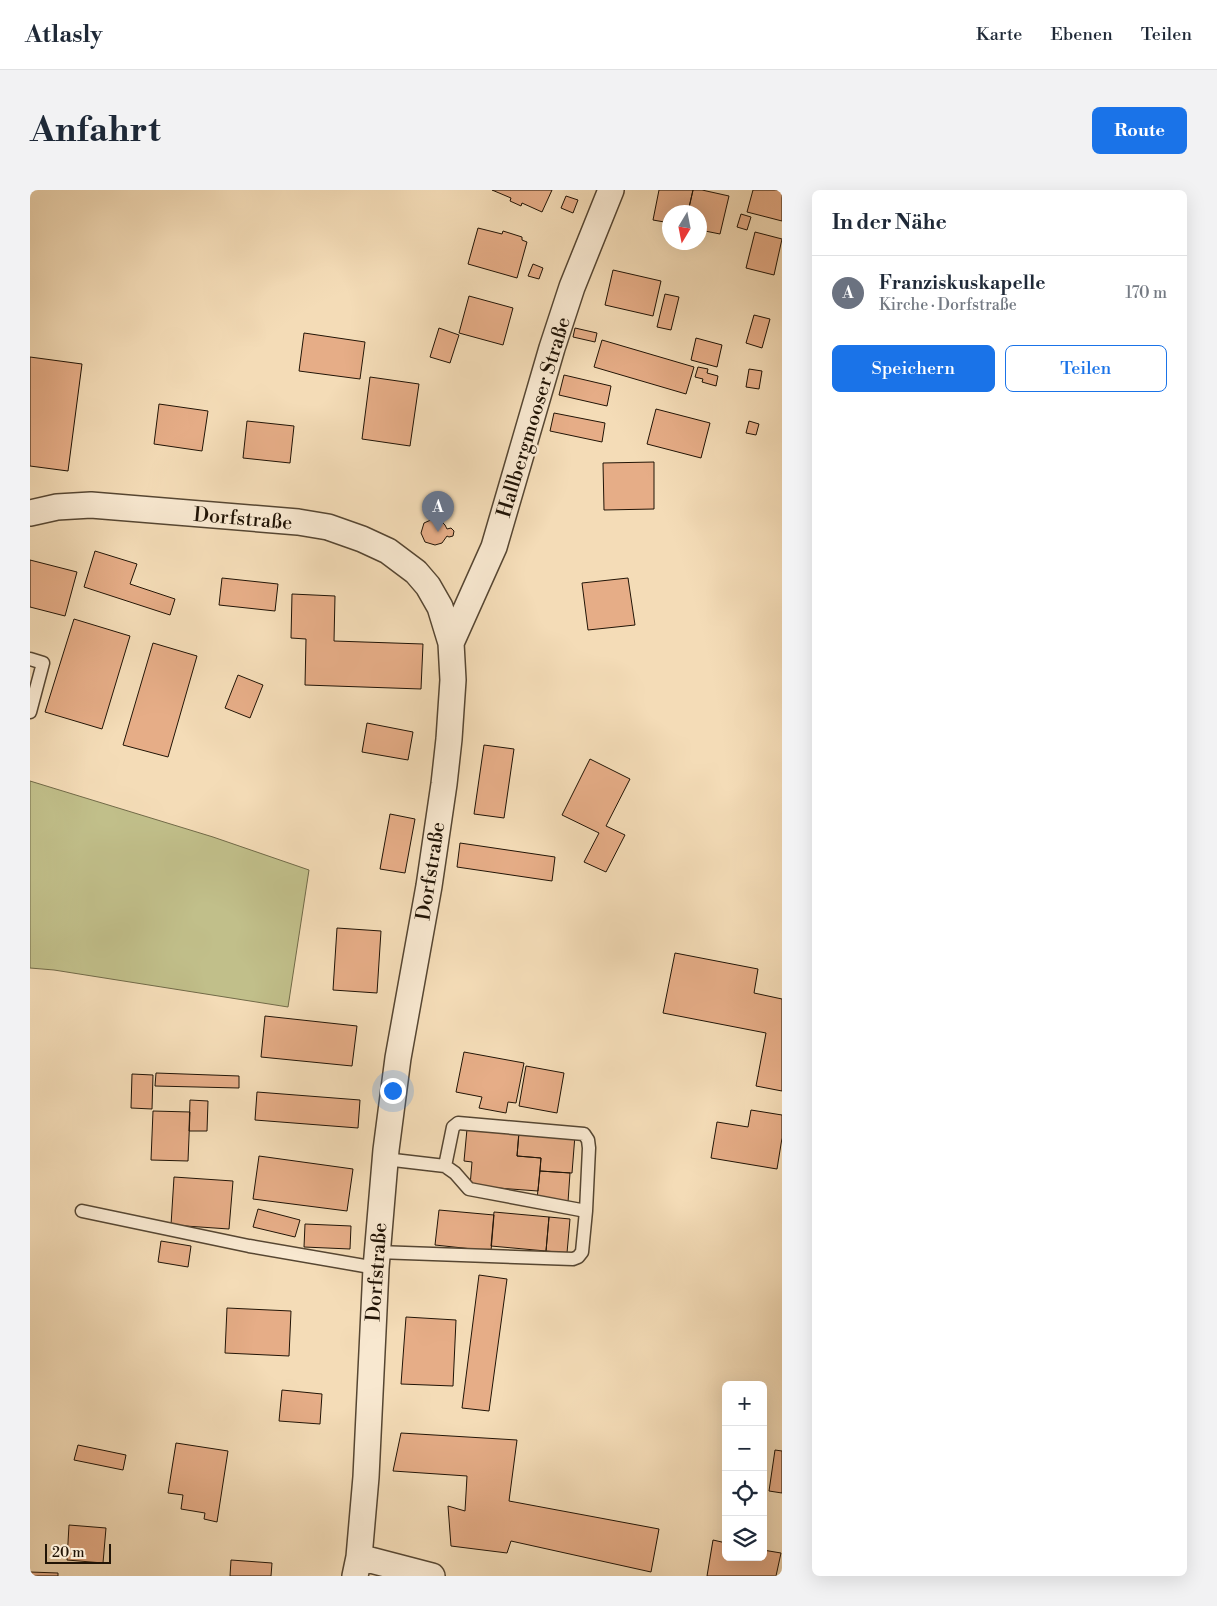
<!DOCTYPE html>
<html lang="de">
<meta charset="utf-8">
<style>
:root{--surface:#fff;--page:#f2f2f3;--text:#1f2937;--muted:#747a83;--line:#e0e1e3;--accent:#1a73e8}
body{margin:0;font-family:"Libre Bodoni",serif;background:var(--page);color:var(--text)}
.controls{position:absolute;right:15px;bottom:15px;display:grid;overflow:hidden;border-radius:8px;box-shadow:0 5px 20px #0002}
.controls button{width:45px;height:45px;display:grid;place-items:center;padding:0;border:0;border-bottom:1px solid var(--line);background:var(--surface);color:var(--text);font:25px sans-serif}
.compass{position:absolute;left:632px;top:15px;width:45px;height:45px;border-radius:50%;background:var(--surface);box-shadow:0 5px 20px #0002;rotate:190deg}
.scale{position:absolute;left:15px;bottom:12px;width:66px;box-sizing:border-box;padding-left:5px;border:2px solid #211406;border-top:0;font-size:14px;line-height:18px;white-space:nowrap;color:#211406;-webkit-text-stroke:4px #f8e8d0;paint-order:stroke}
.you{position:absolute;left:362px;top:900px;width:18px;height:18px;margin:-12px;border:4px solid #fff;border-radius:50%;background:#1a73e8;box-shadow:0 0 0 8px #1a73e833}
.badge{display:grid;place-items:center;width:32px;height:32px;border-radius:50%;background:var(--accent);color:#fff;font-size:16px;font-weight:700}
.pin{position:absolute;translate:-50% -41px;filter:drop-shadow(0 1px 2px #0008)}
.pin::after{content:'';position:absolute;top:26px;width:18px;height:15px;background:inherit;clip-path:polygon(0 0,100% 0,50% 100%)}
.list{margin:0;padding:0;list-style:none}
h2{display:flex;justify-content:space-between;align-items:center;height:65px;margin:0;padding:0 20px;font-size:21px}
h2 small{font-size:16px;font-weight:400;color:var(--muted)}
.list li{display:grid;grid-template-columns:32px 1fr auto;gap:15px;align-items:center;box-sizing:border-box;height:75px;padding:0 20px;border-top:1px solid var(--line)}
.list b{display:block;font-size:19px;white-space:nowrap}
.list p{margin:0;font-size:16px;white-space:nowrap;color:var(--muted)}
.list em{font-size:16px;font-style:normal;color:var(--muted)}
.actions{display:flex;gap:10px;padding:15px 20px}
.actions a{flex:1;padding:11px 0;border:1px solid var(--accent);border-radius:8px;text-align:center;font-size:18px;color:var(--accent)}
.actions .main{background:var(--accent);color:#fff}
.icon{flex:none;width:28px;height:28px;fill:none;stroke:currentColor;stroke-width:2;stroke-linecap:round;stroke-linejoin:round}
.map{position:relative;flex:none;width:752px;height:1386px;overflow:hidden;border-radius:8px}
header{display:flex;align-items:center;gap:30px;box-sizing:border-box;height:70px;padding:0 25px;background:var(--surface);border-bottom:1px solid var(--line)}
header strong{font-size:24px}
nav{display:flex;gap:28px;margin-inline-start:auto;font-size:18px}
.intro{display:flex;align-items:center;justify-content:space-between;box-sizing:border-box;height:120px;padding:0 30px}
h1{margin:0;font-size:35px}
.button{padding:12px 22px;border-radius:8px;background:var(--accent);color:#fff;font-size:18px;font-weight:700}
main{display:flex;gap:30px;padding:0 30px}
aside{flex:1;background:var(--surface);border-radius:8px;box-shadow:0 5px 20px #0002}
.map>svg:first-child{display:block}
</style>
<header>
<strong>Atlasly</strong>
<nav><a>Karte</a><a>Ebenen</a><a>Teilen</a></nav>
</header>
<div class="intro"><h1>Anfahrt</h1><a class="button">Route</a></div>
<main>
<div class="map">
<svg width="752" height="1386" viewBox="0 0 752 1386">
<rect width="100%" height="100%" fill="#f4dcb7"/>
<filter id="stains"><feTurbulence type="fractalNoise" baseFrequency=".004" numOctaves="4"/><feColorMatrix values="0 0 0 0 .2 0 0 0 0 .09 0 0 0 0 .02 0 0 0 .5 -.17"/></filter>
<radialGradient id="worn" r=".72"><stop offset=".6" stop-color="#630" stop-opacity="0"/><stop offset="1" stop-color="#630" stop-opacity=".3"/></radialGradient>
<path fill="#c1bf8a" stroke="#716a48" d="M0,591L183,647L279,680L258,817L24,780L0,778Z"/>
<path fill="#e6ad87" stroke="#211406" d="M462,0H522L512,22L492,13L491,16L480,11L481,8Z
M629,0H663L658,22H640V33L623,30Z
M663,0H672L699,6L690,44L670,40V22H658Z
M723,0H752V31L717,22Z
M536,6L548,10L543,23L531,18Z
M711,24L721,27L717,40L707,37Z
M448,38L472,44L473,41L492,47V50L497,52L487,88L438,74Z
M725,42L752,49L744,85L716,78Z
M503,74L513,78L509,89L498,86Z
M583,80L631,91L623,126L575,115Z
M635,104L649,107L641,140L627,137Z
M439,106L483,118L473,155L429,143Z
M724,125L740,129L732,158L716,153Z
M409,138L429,145L420,173L400,167Z
M545,138L567,143L565,152L543,147Z
M274,143L335,152L330,189L269,181Z
M666,148L692,155L687,177L661,170Z
M572,150L664,177L656,204L564,177Z
M0,167L52,174L38,281L0,276Z
M668,177L678,179L677,183L688,186L686,196L672,192L673,189L665,187Z
M719,179L732,181L729,199L716,197Z
M534,185L581,196L577,216L529,205Z
M340,187L389,194L380,256L332,249Z
M129,214L178,221L172,261L124,254Z
M626,219L680,233L671,268L617,254Z
M524,223L575,233L572,252L520,241Z
M217,231L264,236L260,273L213,268Z
M719,231L729,234L726,245L716,243Z
M624,272V319L574,320L573,273Z
M403,329L410,330L415,335L417,339L421,338L424,341L423,346L419,347L417,346L412,353L405,355L395,352L391,343L394,333Z
M65,361L107,374L100,394L145,409L140,425L54,397Z
M0,370L47,382L35,426L0,417Z
M192,388L248,394L245,421L189,415Z
M598,388L605,435L558,440L552,393Z
M262,404L305,406L304,451L393,454L391,499L275,495L276,449L261,448Z
M44,429L100,446L72,539L15,522Z
M123,453L167,466L138,567L93,555Z
M208,485L233,495L220,528L195,518Z
M337,533L383,542L378,570L332,562Z
M454,555L484,559L474,628L444,624Z
M560,569L600,589L576,636L595,645L576,682L554,672L569,643L532,625Z
M360,624L385,629L375,683L350,679Z
M430,653L525,667L522,691L427,677Z
M307,738L351,741L347,803L303,800Z
M645,763L728,779L724,803L752,809V901L726,896L736,843L633,823Z
M235,826L327,836L322,876L231,867Z
M434,862L494,873L486,913L478,912L476,923L449,918L452,907L426,902Z
M496,876L534,883L527,923L489,916Z
M126,883L209,886V898L125,896Z
M102,884L123,885L122,919L101,918Z
M227,902L330,910L328,938L225,930Z
M160,910L178,911L177,941H159Z
M721,920L752,925V948L747,979L681,968L687,932L718,937Z
M123,921L160,922L158,971L121,970Z
M437,939L489,943L487,966L511,968L508,1001L440,996L442,972L434,971Z
M489,941L545,945L542,983L510,981L511,968L487,966Z
M229,966L323,979L317,1021L223,1009Z
M510,981L540,983L538,1012L507,1009Z
M144,987L203,991L199,1039L141,1035Z
M228,1019L270,1030L265,1047L223,1037Z
M409,1020L464,1025L461,1061L405,1055Z
M464,1022L519,1027L516,1061L461,1056Z
M519,1027L540,1029L537,1063L516,1061Z
M275,1034L321,1036L320,1059L274,1057Z
M131,1051L161,1056L158,1077L128,1072Z
M449,1085L477,1089L459,1221L432,1218Z
M197,1118L261,1121L259,1166L195,1163Z
M376,1127L426,1130L423,1196L371,1194Z
M252,1200L292,1204L290,1234L249,1231Z
M371,1243L487,1250L479,1311L629,1339L621,1382L481,1351L477,1363L421,1356L418,1316L435,1321L437,1286L363,1281Z
M146,1253L198,1261L187,1332L174,1329L175,1323L151,1319L153,1305L138,1303Z
M48,1255L96,1265L93,1280L44,1270Z
M745,1260L752,1261V1303L739,1301Z
M39,1335L76,1338L73,1373L37,1370Z
M683,1350L696,1353V1367H733V1360L751,1363L746,1386H677Z
M201,1370L242,1373L241,1386H200Z
M0,1382L28,1383V1386H0Z"/>
<g fill="none" stroke-linecap="round" stroke-linejoin="round">
<g stroke="#564632" stroke-width="15">
<path id="lane" d="M0,469L13,473L0,522
M355,969L415,976L425,983L439,999L556,1021
M52,1021L219,1056L346,1078
M347,1062L543,1069L548,1067L552,1062L556,1021L559,958L558,950L554,944L428,933L423,937L415,976"/>
</g>
<g stroke="#564632" stroke-width="28">
<path id="street" d="M0,323L27,317L61,315L268,332L298,337L332,349L358,361L386,382L398,396L410,417L421,453L423,490L419,549L414,594L399,696L368,868L356,960L346,1078L336,1287L329,1367L325,1386
M421,453L464,357L522,158L542,97L581,0
M329,1367L402,1386"/>
</g>
<use href="#lane" stroke="#f8e8d0" stroke-width="12"/>
<use href="#street" stroke="#f8e8d0" stroke-width="25"/>
</g>
<g text-anchor="middle" stroke-width="5" stroke-linejoin="round" paint-order="stroke">
<g font-size="20" fill="#211406" stroke="#f8e8d0">
<text transform="translate(503 227) rotate(-73)" y="7">Hallbergmooser Straße</text>
<text transform="translate(213 328) rotate(5)" y="7">Dorfstraße</text>
<text transform="translate(400 681) rotate(-81)" y="7">Dorfstraße</text>
<text transform="translate(346 1082) rotate(-86)" y="7">Dorfstraße</text>
</g>
</g>
<rect width="100%" height="100%" filter="url(#stains)"/>
<rect width="100%" height="100%" fill="url(#worn)"/>
</svg>
<div class="controls">
<button>+</button>
<button>−</button>
<button><svg class="icon" aria-label="locate" viewBox="0 0 24 24"><circle cx="12" cy="12" r="6"/><path d="M12 2v4M12 18v4M2 12h4M18 12h4"/></svg></button>
<button><svg class="icon" aria-label="layers" viewBox="0 0 24 24"><path d="M12 4l9 5-9 5-9-5zM3 14l9 5 9-5"/></svg></button>
</div>
<svg class="compass" viewBox="-18 -18 36 36"><path d="M0-13l5 13h-10z" fill="#e53935"/><path d="M0 13l5-13h-10z" fill="#747a83"/></svg>
<div class="scale">20 m</div>
<div class="you"></div>
<div class="pin badge" style="left:408px;top:342px;background:#6b7280">A</div>
</div>
<aside>
<h2>In der Nähe<small></small></h2>
<ul class="list">
<li><span class="badge" style="background:#6b7280">A</span><div><b>Franziskuskapelle</b><p>Kirche · Dorfstraße</p></div><em>170 m</em></li>
</ul>
<div class="actions"><a class="main">Speichern</a><a>Teilen</a></div>
</aside>
</main>
